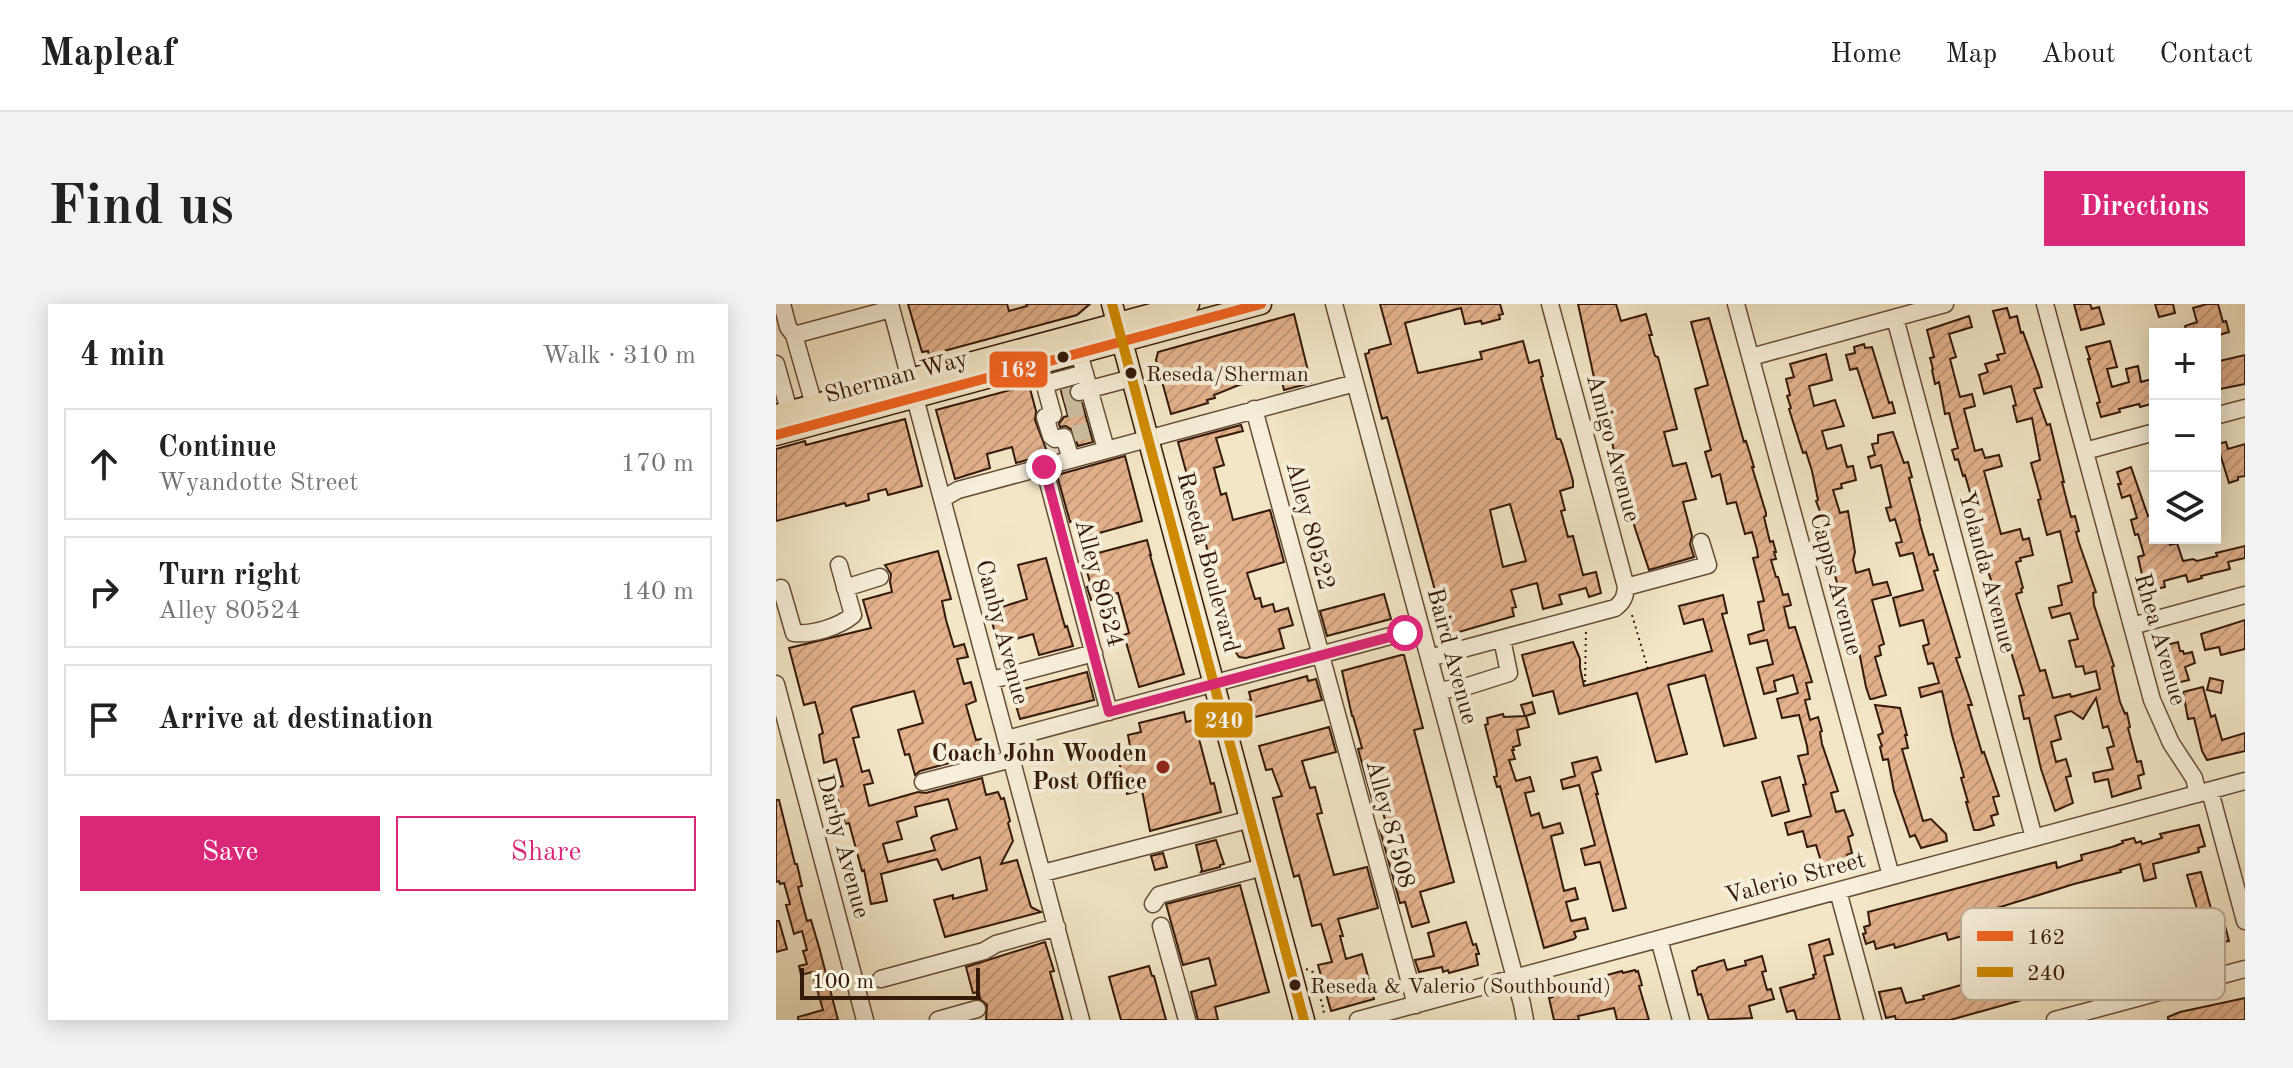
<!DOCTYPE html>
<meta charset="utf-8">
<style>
:root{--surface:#fff;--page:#f2f2f2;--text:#222;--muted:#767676;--line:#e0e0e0;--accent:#db2777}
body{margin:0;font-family:"Old Standard TT",serif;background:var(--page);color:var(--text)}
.controls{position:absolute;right:24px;top:24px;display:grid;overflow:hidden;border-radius:0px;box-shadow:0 4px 20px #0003}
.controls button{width:72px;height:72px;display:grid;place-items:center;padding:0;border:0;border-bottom:2px solid var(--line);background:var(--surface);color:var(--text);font:40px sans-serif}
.scale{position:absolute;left:24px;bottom:20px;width:180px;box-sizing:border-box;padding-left:8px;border:4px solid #341a09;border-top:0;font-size:22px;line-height:28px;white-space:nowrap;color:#341a09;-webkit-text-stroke:6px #f7efda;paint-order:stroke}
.stop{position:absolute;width:24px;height:24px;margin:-18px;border:6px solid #db2777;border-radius:50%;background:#fff}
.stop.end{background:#db2777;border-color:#fff;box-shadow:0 2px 8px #0008}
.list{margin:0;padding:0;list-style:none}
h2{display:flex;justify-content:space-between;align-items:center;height:104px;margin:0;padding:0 32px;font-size:34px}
h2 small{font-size:26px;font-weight:400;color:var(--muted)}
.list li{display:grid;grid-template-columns:52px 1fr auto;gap:24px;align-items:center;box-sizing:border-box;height:112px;margin:0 16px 16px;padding:0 16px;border:2px solid var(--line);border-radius:0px}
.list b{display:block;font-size:30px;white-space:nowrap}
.list p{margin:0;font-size:26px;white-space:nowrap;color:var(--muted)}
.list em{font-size:26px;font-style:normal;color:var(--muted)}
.actions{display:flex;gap:16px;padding:24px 32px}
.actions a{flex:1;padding:18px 0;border:2px solid var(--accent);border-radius:0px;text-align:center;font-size:28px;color:var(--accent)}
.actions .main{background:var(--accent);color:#fff}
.icon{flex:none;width:44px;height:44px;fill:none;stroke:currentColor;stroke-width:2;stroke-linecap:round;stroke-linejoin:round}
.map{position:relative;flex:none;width:1469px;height:716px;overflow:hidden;border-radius:0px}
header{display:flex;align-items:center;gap:48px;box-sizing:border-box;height:112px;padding:0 40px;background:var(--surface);border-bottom:2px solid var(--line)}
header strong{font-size:38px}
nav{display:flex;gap:44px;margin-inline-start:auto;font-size:28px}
.intro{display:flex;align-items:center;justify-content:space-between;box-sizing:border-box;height:192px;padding:0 48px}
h1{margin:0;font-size:56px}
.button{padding:20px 36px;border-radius:0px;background:var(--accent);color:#fff;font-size:28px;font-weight:700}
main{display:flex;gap:48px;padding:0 48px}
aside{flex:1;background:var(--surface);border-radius:0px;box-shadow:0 4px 20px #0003}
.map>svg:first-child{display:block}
</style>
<header>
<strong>Mapleaf</strong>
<nav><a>Home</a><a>Map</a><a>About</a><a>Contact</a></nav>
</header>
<div class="intro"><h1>Find us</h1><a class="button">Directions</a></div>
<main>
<aside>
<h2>4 min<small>Walk · 310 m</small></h2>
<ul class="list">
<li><svg class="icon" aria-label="ahead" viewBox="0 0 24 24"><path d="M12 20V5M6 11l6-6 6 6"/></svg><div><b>Continue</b><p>Wyandotte Street</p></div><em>170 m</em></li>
<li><svg class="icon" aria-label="right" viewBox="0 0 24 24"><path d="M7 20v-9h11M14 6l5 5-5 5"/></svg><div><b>Turn right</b><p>Alley 80524</p></div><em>140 m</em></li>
<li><svg class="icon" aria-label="arrive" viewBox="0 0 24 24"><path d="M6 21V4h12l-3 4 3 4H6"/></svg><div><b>Arrive at destination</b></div></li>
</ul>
<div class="actions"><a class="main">Save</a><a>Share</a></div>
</aside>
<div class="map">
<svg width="1469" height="716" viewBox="0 0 1469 716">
<defs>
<pattern id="building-hatch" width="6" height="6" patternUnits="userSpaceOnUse" patternTransform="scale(2)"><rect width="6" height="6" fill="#e3b28d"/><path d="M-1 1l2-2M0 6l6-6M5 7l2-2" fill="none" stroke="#c39878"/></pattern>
</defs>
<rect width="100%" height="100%" fill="#f2e6c6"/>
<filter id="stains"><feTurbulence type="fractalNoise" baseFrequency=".0025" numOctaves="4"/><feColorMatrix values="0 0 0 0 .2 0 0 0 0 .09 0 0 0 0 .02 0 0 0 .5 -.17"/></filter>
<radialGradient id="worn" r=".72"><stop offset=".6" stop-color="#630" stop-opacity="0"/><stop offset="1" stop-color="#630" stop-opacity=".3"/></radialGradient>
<path fill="url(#building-hatch)" stroke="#341a09" stroke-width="2" fill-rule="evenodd" d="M132,0H231L233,7L251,2L250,0H314L301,11L153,51L152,47L146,48Z
M604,0H724L727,10L723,11L724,15L706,20L705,17L689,20L685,4L629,19L642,69L706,55L704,48L747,37L753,59L763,56L767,72L765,73L781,135H784L786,139L797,177V183L784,187L789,206L785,207L792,233L797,232L807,271L820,268L825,289L813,293L810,284L783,291L786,300L767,305L761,279L735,286L740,303L736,304L738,312L669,332L660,290L611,113L606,115L589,50L593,49V46L615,40ZM734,200L750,257L727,263L714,206Z
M802,0H840L845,17L870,10L876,31H873L879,52L882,53L901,125L888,128L897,162L910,159L920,195L907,198L916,232L914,240L918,253L873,266L857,218L859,217L838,147L828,100L824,101Z
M1298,0H1314L1316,5L1323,3L1328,20L1305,26Z
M1379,0H1397L1399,9L1383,13Z
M1431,0H1442L1447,18L1450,17L1453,28L1440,32L1439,30H1412L1409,22L1421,18L1417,4Z
M1231,4L1234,14L1241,12L1245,29L1247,28L1263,72L1266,83L1258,85L1271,121L1274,120L1288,178H1286L1295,213L1299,212L1303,227L1300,228L1303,239L1320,288L1317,289L1318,301L1338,362L1336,363L1344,398L1349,410L1351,409L1354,423L1352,424L1361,458L1365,457L1368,470L1362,472L1365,484L1336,493L1332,475L1319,478L1317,469L1337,465L1331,444L1338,442L1332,422L1327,424L1320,394L1307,415L1295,407L1279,412L1285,435L1275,438L1280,458L1290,455L1295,472L1290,473L1297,499L1279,507L1265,465L1253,414L1248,415L1243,392L1248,391L1230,331L1232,330L1221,287L1219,288L1211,264L1208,265L1204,251H1206L1194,208L1199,206L1189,171L1187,172L1182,155L1179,156L1176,146L1182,144L1179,133L1173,109L1169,110L1163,78L1159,80L1156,66L1157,65L1154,54L1158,53L1151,26L1193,12L1196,23L1173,30L1180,53L1174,55L1184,93L1196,90L1199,102L1188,105L1199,147L1206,145L1209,154L1223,151L1226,162L1208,167L1225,230L1244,225L1247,236L1253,234L1257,251L1244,254L1245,257L1240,258L1247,284L1245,285L1246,288L1240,290L1264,367L1269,366L1277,394L1294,390L1295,393L1324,385L1320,367L1309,370L1307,362L1300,363L1293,337L1302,335L1294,309L1276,314L1273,304L1286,301L1282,282L1296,278L1284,227L1271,231L1262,196L1265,195L1255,159L1264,156L1256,114L1241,118L1237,102L1240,101L1235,82L1208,90L1203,71L1212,68L1209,60L1223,56L1221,51L1229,49L1217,7Z
M518,10L535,79L508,86L504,70L463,81L438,91L439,94L431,96L432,99L395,110L380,56L382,48Z
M933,14L968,138L970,137L978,163H976L990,209V212L988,213L994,238L997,237L1000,248H998L1000,255L995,256L1000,273H1002L1007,291L1012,290L1015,301L1008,303L1013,324L1019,323L1036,378L1030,379L1034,395L1029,396L1034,416L1042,413L1046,427L1044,428L1046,440L1062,487L1055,489L1060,508L1068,506L1077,531L1072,533L1076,549L1071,551L1072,561L1057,565L1056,561L1047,564L1040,541L1031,543L1027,527L1012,531L1009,519L1035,512L1027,481L1030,480L1022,452L1032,450L1031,442L1023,411L1006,414L1001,395L1022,389L1017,371L998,377L1000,387L988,390L981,364L997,360L991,336L974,340L972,331L988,326L982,298L988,297L977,254L982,253L981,246L976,228L969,230L960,198L951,200L944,170L936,173L929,148L935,146L919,85L932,81L915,18Z
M1334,37L1341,63L1331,65L1336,83L1353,78L1350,65L1362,62L1365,78L1379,74V99L1364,103L1363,100L1343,105L1344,108L1325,113L1321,99L1324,98L1312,55H1314L1310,43Z
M1088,40L1089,44L1096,43L1113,99L1116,98L1119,109L1097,114L1081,64L1074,66L1070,51L1079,49L1078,43Z
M1050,50L1056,76L1033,82L1038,102L1059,96L1068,122L1046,127L1051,145L1065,141L1071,163L1077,162L1080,176L1065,180L1066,184L1057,186L1064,209L1072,207L1079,248L1077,256L1080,269L1093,265L1097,281L1111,278L1115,291L1096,296L1108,340L1103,342L1105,351L1099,353L1110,391L1096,395H1094L1090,383L1080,332H1078L1069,302L1065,303L1062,290L1064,289L1052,247L1056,245L1051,226L1040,197L1042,196L1036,167L1030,148L1027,149L1013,105L1015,104L1011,92L1014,91L1010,75L1018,73L1014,60Z
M1469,51V80L1439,86V58Z
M253,81L260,107L259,116L272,150L240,159L236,143L211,150L214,164L179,175L160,106Z
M293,85L295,95L306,99L317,138L302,142L296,126L290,122L284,123L283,120L288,113L292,112L285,87Z
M129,115L146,182L112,191L110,185L92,190L93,196L70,202L69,199L0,217V145L29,137L30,141Z
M465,121L467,127L440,134L448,161L438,164L445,191L450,189L457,216L494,206L508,258L471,269L479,295L484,294L486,303L497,300L499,308L512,304L517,321L503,325L508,344L470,354L463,353L459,347L402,138Z
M1117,128L1128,159L1132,158L1136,173L1133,174L1144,216H1143L1153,251L1157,250L1159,257L1162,266L1158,267L1184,353L1180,354L1196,401H1192L1206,449L1208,448L1223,492L1217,493L1222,510L1215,512L1218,521L1203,526H1198L1190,498H1192L1185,474L1188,473L1176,431L1166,387L1145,393L1143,384L1163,379L1157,359L1152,360L1147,342L1153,340L1147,316L1124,322L1117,294L1147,286L1137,249L1124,252L1120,239L1126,238L1119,215L1114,217L1110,204L1115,203L1105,161L1095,164L1092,153L1099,151L1096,140L1102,139V131Z
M1450,138L1452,145L1469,140V172L1462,173V176L1453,179L1441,140Z
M349,152L366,217L302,235L297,217L294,218L281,171Z
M1355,163L1372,212L1377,210L1379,234H1392L1394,241L1401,239L1407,257L1417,255L1421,257L1441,252L1440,249L1469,242V254L1452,258L1454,265L1425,272L1426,274L1412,278L1410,271L1388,277L1389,283L1373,287L1370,274L1367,275L1362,253L1368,251L1362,230L1359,231L1355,216L1361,214L1354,191L1346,194L1342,180H1345L1341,168Z
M371,236L375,251H374L408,370L363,383L348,331L353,329L342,289L315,296L311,283L315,282L307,253Z
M162,247L175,295L166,297L170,316L178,343L188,340L192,353L181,355L188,380L195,378L200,397L190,401L200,436L205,435L210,449L144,467L139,471L133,450L129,451L122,426L147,419L138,387L77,403L75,405L83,433L77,434L86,468L93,466L97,479L88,481L93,502L142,488L150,489L206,474L210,491L222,488L225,495L228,494L234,517L232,519L237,537L225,560L241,556L255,603L265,608L169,633L158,596L177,591V595L211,586L204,553L166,566L161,555L105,570L111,597L95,600L88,566L86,567L73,519L69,520L62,496H59L56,485L67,482L60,455L48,459L43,431L47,429L39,398L28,401L13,344L95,324L87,296L116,288L114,278L115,270L109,261ZM172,495L181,525L157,532L155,534L159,546L112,558L107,540L126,535L121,518L141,512L139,503Z
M270,254L289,323L291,322L297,342L263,351L257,330L222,340L213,307L251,295L242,261Z
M608,290L615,315L551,332L544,307Z
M947,291L951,309L946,310L980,434L948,442L929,371L892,381L911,450L880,458L861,389L783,410L777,387L757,392L746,351L797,338L804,355V364L808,382L936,347L927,315L908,320L903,302Z
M1469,316V345L1445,351L1443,343L1429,346L1425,330Z
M1402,338L1404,347H1407L1408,350L1416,348L1419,359L1409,363L1413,376L1400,379L1393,355L1391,356L1387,342Z
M625,351H628L647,424L638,426L678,578L644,588L653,618L636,623L629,598L624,599L604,526L611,524L606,504L599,506L582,445L586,444L577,412H576L566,367Z
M311,368L318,396L244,415L236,388Z
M531,372L532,377L540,375L546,396L479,413L477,405L473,406L470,397L475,396L473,388Z
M1434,374L1447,377L1445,389L1431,386Z
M1427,383L1435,413L1439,411L1446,436L1469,429V447L1431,456L1426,447L1418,414L1412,415L1407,388Z
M756,398L759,409L750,412L753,423L741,426L744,441L737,443L738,446H736L739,455L733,456L740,477L754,473L758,487L749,489L755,512L763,509L767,524L784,519L787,529L775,532L788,587L799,584L802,595L790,598L795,617L809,614L812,625L798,628L800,633L798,635L768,644L724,482L721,483L718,473L721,472L720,465L709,421L712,420L711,414L727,410L728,413L749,412L745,401Z
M1099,401L1124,404L1131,431H1129L1132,444L1126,445L1147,517L1155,515L1170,530L1171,537L1145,544L1139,531L1134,533L1118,487L1112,455L1107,456L1104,443L1106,442L1102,431L1107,429Z
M408,408L410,418L418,416L435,480L438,479L445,508L374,527L366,486L351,490L340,446L354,442L352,431L365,428L363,419Z
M553,423L560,448L526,457L534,484L539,483L546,509L541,510L558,571L591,563L602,604L562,615L567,632H564L570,655L586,650L598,695L555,707L542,661L556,658L545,620L536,622L523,571L518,573L497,494L506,492L496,465L490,466L483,442Z
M821,453L825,466L816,469L822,490H820L850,604L837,607L824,558L809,561L805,545L819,541L803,481L787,485L785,476L799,472L796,459Z
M1004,473L1013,507L996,512L986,478Z
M0,496H3L19,560H21L26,582L22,583L31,617L35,616L43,643L62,716H22V713L47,706L36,668L25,671L23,662L31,660L27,647L31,646L26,627L18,630L10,601L14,600L8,579L4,580L3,577L0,578Z
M1423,521L1429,542L1422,544L1423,548L1377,560L1380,574L1368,577L1364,560L1344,566L1345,568L1298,580L1218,605L1219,609L1193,616L1194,621L1188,622L1190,631L1172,636L1170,629L1119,644L1118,640L1100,645L1098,637L1090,640L1087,630L1090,629L1088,623L1094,621L1092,608L1280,558L1281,564L1306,556L1305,551L1336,543L1347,539L1346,537L1358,534L1360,539L1365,537L1366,540L1386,534L1384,530Z
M440,536L448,560L444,561V563L425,568L426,566L420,541Z
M387,549L391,563L379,566L375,552Z
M1425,568L1437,612L1446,610L1453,637L1444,639L1445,644L1434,647L1433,645L1380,661L1338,671L1339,673L1327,676V674L1310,679L1308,674L1284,681L1286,685L1174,716H1120L1119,712L1110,714L1103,688L1125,684L1130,699L1148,695L1147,692L1192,679L1191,676L1202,673L1204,677L1208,676L1209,678L1228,673L1226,667L1241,663L1239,656L1251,653L1254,663L1272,659L1270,651L1276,649L1270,627L1280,624L1288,654L1340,639L1342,646L1374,638L1372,631L1403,623L1392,621L1423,612L1411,571Z
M464,581L493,688L439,703L442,716H422L415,688L440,681L433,654L407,661L390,600Z
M0,617H3L11,645L0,648Z
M690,618L697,641L700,640L703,650H700L702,661L673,669L672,666L667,668L666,663L643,668L639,656L658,652L652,629Z
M1053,635L1057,650L1048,652L1064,716H1021L1018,706L1011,708L1004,684L1038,674L1037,671L1040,670L1033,641Z
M269,638L278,667L274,668L287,716H210L211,701L204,695L203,688L197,689L190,663Z
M986,652L990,667L986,668L991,686L995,685L998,695L973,702L976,714L933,716L925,690L922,691L916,667L920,666L922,663L948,656L951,666L970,661L969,657Z
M373,662L376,672H378L390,716H345L333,673Z
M859,666L860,668L862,667L866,681L863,682L873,716H841L838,704L802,712L803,716H778L773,694L777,693L774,681L789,677L791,682L846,667L847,669Z
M1469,694V716H1392V713L1404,708Z"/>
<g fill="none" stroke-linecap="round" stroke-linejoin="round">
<path stroke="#ccbda0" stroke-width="16" stroke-dasharray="16 8" stroke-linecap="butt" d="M287,92L303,88
M291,107L307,103
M297,130L313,126"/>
<g stroke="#644d38" stroke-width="19">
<path id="minor" d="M6,0L12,23L18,31
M114,0L305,716
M558,0L746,700L749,716
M960,0L1115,572
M1269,0L1376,396L1395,439L1418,474L1422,490
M1119,14L1258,534
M303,49L330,145
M975,53L1169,0
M0,60L13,107
M263,60L277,111L269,113L275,132L279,135L288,133L295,155
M269,80L309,69
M303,88L356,74
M38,101L18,31L115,5
M478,105L640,701
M1439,112L1469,104
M1309,147L1379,128
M268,163L333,408
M166,195L182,186L579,79
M850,283L932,261L925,238
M5,284L18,329C36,331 63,323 77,311L63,261
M69,284L104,273
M1356,322L1469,291
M653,354L839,304C847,298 849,293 850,283L774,0
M216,376L318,349
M0,380L89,716
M662,387L692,382L733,369L726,335
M231,435L644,324
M147,478L236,455
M1434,487L1469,617
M267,569L475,515
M1062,587L1097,716
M377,600L383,591L487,563
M385,622L411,716
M883,635L905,716
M105,675L208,647L220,640L281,623
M162,716L201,705
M582,716L1469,477
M1279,716L1469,665"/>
</g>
<g stroke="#341a09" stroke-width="23">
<path id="major" d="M336,0L528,716
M0,111L413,0
M0,131L485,0"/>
</g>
<path stroke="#341a09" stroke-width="2" stroke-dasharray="2 4" stroke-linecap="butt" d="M856,311L872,365
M809,378L810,326
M530,665L537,668L548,707L545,712"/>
<use href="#minor" stroke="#f7efda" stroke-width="16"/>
<use href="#major" stroke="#f2e6c6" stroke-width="20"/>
<g stroke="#f7efda" stroke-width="16">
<path id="bus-1" d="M0,131L485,0"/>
</g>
<g stroke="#f7efda" stroke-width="16">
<path id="bus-2" d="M336,0L528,716"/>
</g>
<use href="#bus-1" stroke="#f26522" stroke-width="10"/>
<use href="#bus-2" stroke="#d08a02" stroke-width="10"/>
</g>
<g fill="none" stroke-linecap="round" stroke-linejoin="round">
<path stroke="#db2777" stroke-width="10" d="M268,163L333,408L629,329"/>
</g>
<g fill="#341a09" stroke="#f7efda" stroke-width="3">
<circle cx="287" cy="53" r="7"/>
<circle cx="355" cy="69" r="7"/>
<circle cx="519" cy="681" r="7"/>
</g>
<circle fill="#8f2418" stroke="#f7efda" stroke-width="3" cx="387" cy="463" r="8"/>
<g text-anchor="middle" stroke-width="8" stroke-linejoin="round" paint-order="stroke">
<g font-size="22" fill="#341a09" stroke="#f7efda" text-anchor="start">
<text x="370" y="77">Reseda/Sherman</text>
<text x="534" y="689">Reseda &amp; Valerio (Southbound)</text>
</g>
<g font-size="24" fill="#341a09" stroke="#f7efda">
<text transform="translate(120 72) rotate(-15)" y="8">Sherman Way</text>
<text transform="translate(838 144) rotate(75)" y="8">Amigo Avenue</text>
<text transform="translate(535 222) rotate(75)" y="8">Alley 80522</text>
<text transform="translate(433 258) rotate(75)" y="8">Reseda Boulevard</text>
<text transform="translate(1212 268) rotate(75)" y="8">Yolanda Avenue</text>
<text transform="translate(324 279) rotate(75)" y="8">Alley 80524</text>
<text transform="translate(1061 280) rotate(75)" y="8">Capps Avenue</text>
<text transform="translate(227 328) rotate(75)" y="8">Canby Avenue</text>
<text transform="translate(1385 335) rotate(74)" y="8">Rhea Avenue</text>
<text transform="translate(677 352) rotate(75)" y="8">Baird Avenue</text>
<text transform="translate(615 520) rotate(75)" y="8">Alley 87508</text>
<text transform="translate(68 542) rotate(75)" y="8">Darby Avenue</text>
<text transform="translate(1019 573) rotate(-15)" y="8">Valerio Street</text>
</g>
<g font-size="24" font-weight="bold" fill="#341a09" stroke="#f7efda" text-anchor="end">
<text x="371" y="457">Coach John Wooden<tspan x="371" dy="28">Post Office</tspan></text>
</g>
</g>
<rect x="1185" y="604" width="264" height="92" rx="12" fill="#f7efda" stroke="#bcaf9b" stroke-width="2"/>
<rect x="1201" y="627" width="36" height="10" fill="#f26522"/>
<rect x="1201" y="663" width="36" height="10" fill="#d08a02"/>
<g font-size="22" fill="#341a09">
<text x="1251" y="640">162</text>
<text x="1251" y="676">240</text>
</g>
<g stroke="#f7efda" stroke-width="3">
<rect x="212" y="46" width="61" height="39" rx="8" fill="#f26522"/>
<rect x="417" y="397" width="61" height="38" rx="8" fill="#d08a02"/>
</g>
<g font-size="22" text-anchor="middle" font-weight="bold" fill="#fff">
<text x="242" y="73">162</text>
<text x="448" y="424">240</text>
</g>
<rect width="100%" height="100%" filter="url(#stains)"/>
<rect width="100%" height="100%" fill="url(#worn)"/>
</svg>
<div class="controls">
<button>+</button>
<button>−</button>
<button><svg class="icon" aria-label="layers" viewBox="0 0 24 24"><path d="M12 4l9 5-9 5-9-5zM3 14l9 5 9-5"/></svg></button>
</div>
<div class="scale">100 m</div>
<div class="stop" style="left:629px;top:329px"></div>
<div class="stop end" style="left:268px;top:163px"></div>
</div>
</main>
